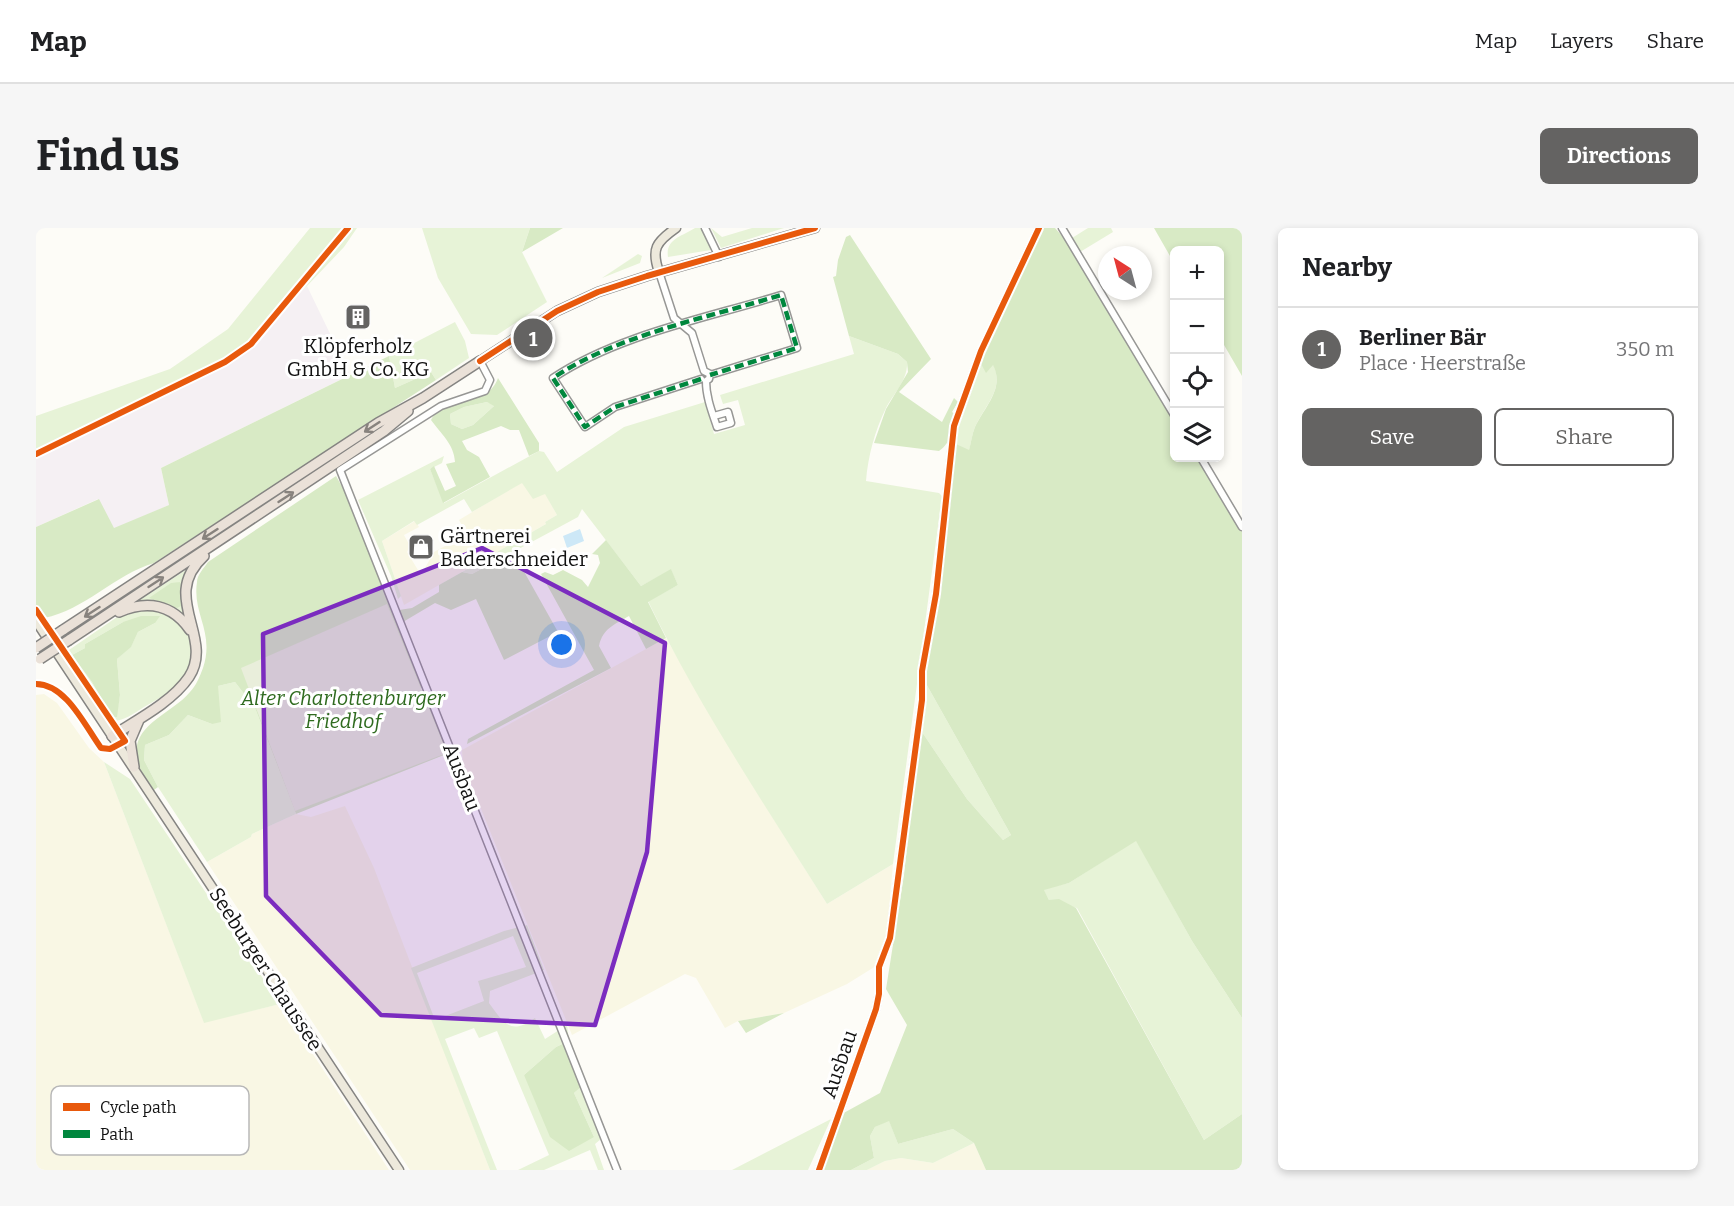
<!DOCTYPE html>
<meta charset="utf-8">
<style>
:root{--surface:#fff;--page:#f6f6f6;--text:#202124;--muted:#757577;--line:#e0e0e0;--accent:#646362}
body{margin:0;font-family:Bitter,serif;background:var(--page);color:var(--text)}
.controls{position:absolute;right:18px;top:18px;display:grid;overflow:hidden;border-radius:9px;box-shadow:0 3px 9px #0003}
.controls button{width:54px;height:54px;display:grid;place-items:center;padding:0;border:0;border-bottom:2px solid var(--line);background:var(--surface);color:var(--text);font:30px sans-serif}
.compass{position:absolute;left:1062px;top:18px;width:54px;height:54px;border-radius:50%;background:var(--surface);box-shadow:0 3px 9px #0003;rotate:324deg}
.you{position:absolute;left:526px;top:417px;width:21px;height:21px;margin:-15px;border:4px solid #fff;border-radius:50%;background:#1a73e8;box-shadow:0 0 0 9px #1a73e833}
.badge{display:grid;place-items:center;width:39px;height:39px;border-radius:50%;background:var(--accent);color:#fff;font-size:20px;font-weight:700}
.pin{position:absolute;translate:-50% -50%;border:3px solid #fff;box-shadow:0 2px 6px #0006}
.list{margin:0;padding:0;list-style:none}
h2{display:flex;justify-content:space-between;align-items:center;height:78px;margin:0;padding:0 24px;font-size:26px}
h2 small{font-size:20px;font-weight:400;color:var(--muted)}
.list li{display:grid;grid-template-columns:39px 1fr auto;gap:18px;align-items:center;box-sizing:border-box;height:84px;padding:0 24px;border-top:2px solid var(--line)}
.list b{display:block;font-size:22px;white-space:nowrap}
.list p{margin:0;font-size:20px;white-space:nowrap;color:var(--muted)}
.list em{font-size:20px;font-style:normal;color:var(--muted)}
.actions{display:flex;gap:12px;padding:18px 24px}
.actions a{flex:1;padding:14px 0;border:2px solid var(--accent);border-radius:9px;text-align:center;font-size:21px;color:var(--accent)}
.actions .main{background:var(--accent);color:#fff}
.icon{flex:none;width:33px;height:33px;fill:none;stroke:currentColor;stroke-width:2;stroke-linecap:round;stroke-linejoin:round}
.map{position:relative;flex:none;width:1206px;height:942px;overflow:hidden;border-radius:9px}
header{display:flex;align-items:center;gap:36px;box-sizing:border-box;height:84px;padding:0 30px;background:var(--surface);border-bottom:2px solid var(--line)}
header strong{font-size:28px}
nav{display:flex;gap:33px;margin-inline-start:auto;font-size:21px}
.intro{display:flex;align-items:center;justify-content:space-between;box-sizing:border-box;height:144px;padding:0 36px}
h1{margin:0;font-size:42px}
.button{padding:15px 27px;border-radius:9px;background:var(--accent);color:#fff;font-size:21px;font-weight:700}
main{display:flex;gap:36px;padding:0 36px}
aside{flex:1;background:var(--surface);border-radius:9px;box-shadow:0 3px 9px #0003}
.map>svg:first-child{display:block}
</style>
<header>
<strong>Map</strong>
<nav><a>Map</a><a>Layers</a><a>Share</a></nav>
</header>
<div class="intro"><h1>Find us</h1><a class="button">Directions</a></div>
<main>
<div class="map">
<svg width="1206" height="942" viewBox="0 0 1206 942">
<rect width="100%" height="100%" fill="#fdfcf7"/>
<path fill="#f5f0f3" d="M271,58L314,147L125,240L133,277L78,301L62,271L0,299V227L186,137L213,120L237,88Z"/>
<path fill="#f9f7e4" d="M486,254L509,265L521,287L509,294L510,296L368,377L346,313L379,293L383,299L368,307L374,318L371,324L385,347L398,324L431,306L423,292Z
M630,410L712,550L791,676L857,636L850,716L840,738L811,756L748,785L702,793L689,800L660,750L649,746L536,807L427,536L426,522Z
M8,466L21,475L53,520L68,534L168,794L244,776L353,942H0V467Z
M309,578L338,640L454,942H374L171,634L215,609L216,606L260,586L275,589Z
M938,915L950,942H831L849,933L865,930L897,935Z"/>
<path fill="#e7f3d7" fill-rule="evenodd" d="M274,0H321L308,19L271,58L237,88L213,120L186,137L0,227V188L134,141L192,101Z
M386,0H494L486,24L511,74L461,107L435,106L402,50Z
M659,0H666L675,22L632,29C629,11 647,8 659,0Z
M675,0L686,9L716,0H748L685,20Z
M1052,0H1075L1077,4L1044,24L1036,10Z
M602,26L606,28L604,35L566,50Z
M419,94L429,113L433,130L400,152L395,144L359,160L353,128Z
M813,108L862,126L871,134C872,152 858,165 850,180C839,202 832,228 830,253L903,265L906,268L857,636L791,676C729,577 663,479 612,373L642,357L635,342L605,358L546,281L542,289L436,346L426,344L510,296L509,294L521,287L509,266L497,271L486,255L436,284L428,271L381,297L378,293L346,313L365,368L362,371L355,348L322,272L408,228L406,235L394,241L408,275L503,223L508,224L521,244L588,199L669,174L678,206L709,197L702,172L687,176L684,167L818,126Z
M944,134L957,136C969,160 949,177 939,199C936,206 935,215 933,223L918,215L921,195Z
M451,174L459,177L437,197L426,201L415,196L414,186L428,179Z
M156,338L152,393L104,374V372ZM144,354V373L114,370Z
M105,380C113,381 125,381 133,384C155,395 163,429 149,449C139,462 122,471 108,479C97,486 87,494 74,493L31,432L33,422L84,387ZM87,394L119,395L102,404L95,418L81,431L84,467L80,489L76,488L56,454L36,427L49,420V416Z
M888,452L975,607L967,612L931,571L884,501Z
M199,454L219,480L260,586L216,606L215,609L171,634L122,559L108,532L109,517L133,507L152,487L176,496L182,458Z
M68,534L94,551L244,776L168,795Z
M1100,612L1156,713L1206,790V886L1168,912L1041,680L1013,672L1007,661L1033,655Z
M491,697L508,742L454,763L453,775C468,795 474,808 499,790L509,811L531,797L533,813L520,819L488,847L558,909L538,865L545,859L565,911L559,916L568,942H562L554,922L508,942H482L513,927L461,803L443,810L438,800L409,811L461,942H454L375,740L468,703ZM477,708L490,739L442,753L448,773L399,792L381,745Z
M795,891L772,942H696Z
M853,892L862,916L917,901L938,915L897,935L865,930L849,933L831,942H815L838,930L834,908L839,899Z"/>
<path fill="#d8eac5" fill-rule="evenodd" d="M494,0H527L486,24Z
M1007,0H1019L1027,9L1138,193V230H1161L1206,304V790L1156,713L1100,613L1033,655L1008,662L1013,672L1023,671L1040,680L1168,912L1206,886V942H950L938,915L917,901L862,916L853,893L839,899L834,908L838,930L815,942H785L804,887L844,865L871,797L850,761L868,647L884,501L931,571L967,612L975,607L888,452V443L918,215L933,222C935,215 936,206 939,199C949,178 969,160 957,137L950,145L944,134L950,115Z
M1118,0H1206V148L1184,110V22H1138V35Z
M814,7L895,131L863,164L906,194L918,170L922,174L916,184L919,186C916,201 916,214 903,223L838,215L850,181L872,144L871,134L862,126L813,108L797,49L800,48L802,32L810,9Z
M353,128L359,160L395,144L400,152L118,335C78,347 49,382 8,390L0,379V299L63,271L78,300L133,277L125,240Z
M462,150L503,215V223L493,228L483,202H474L465,198L426,213L431,222L443,229L454,249L407,275L394,241L398,238L409,263L420,258L410,236L419,234C418,216 405,206 395,192C411,165 451,181 462,150ZM451,174L458,178L437,197L426,201L415,196L414,186L428,179Z
M300,248L308,262L387,459L355,471L377,469L389,465L413,525L260,586L219,480L199,454L182,458L185,494L176,496L152,487L133,507L109,517L108,532L122,559L118,562C113,554 106,546 103,538C89,498 134,488 154,464C160,458 164,448 167,440C179,404 156,386 161,354C161,347 168,340 172,334Z
M570,312L605,358L635,341L642,357L612,374L630,410L610,421L593,388C578,397 567,400 563,418L575,440L431,516L432,511L558,442L505,346L509,344L517,347L527,342L546,352L552,359L564,335L562,327L556,326Z
M477,324L522,404L468,432L440,371L415,382L399,375L367,394L363,382L376,380L403,364V357L426,344L436,346Z
M144,354L145,378L141,380L113,370L135,355Z
M105,388H124L119,395L102,404L95,419L81,431L84,467L81,489H76L56,454L36,427L49,420V416L87,394Z
M748,785L710,805L702,793Z
M533,813L548,851L545,859L538,865L558,909L533,923L514,909L488,847L520,819Z"/>
<path fill="#e9eedb" d="M351,376L411,525L259,583L205,440Z"/>
<path fill="#cde8f7" d="M544,301L548,313L531,320L527,308Z"/>
<g fill="none" stroke-linecap="round" stroke-linejoin="round">
<g stroke="#979795" stroke-width="9">
<path id="minor" d="M669,0L683,29
M1026,0L1138,187
M623,44L638,90L656,105L668,143L674,146L673,151L670,153C670,169 676,184 681,199L695,195L692,184L678,188
M444,133L454,152L449,163L405,178L304,242L581,942
M665,151L579,179L549,199L517,150C581,107 671,90 745,67L761,120L674,147
M1165,230L1206,299
M783,942L840,781L843,766V739L854,710L886,472V443L900,366L918,198L945,123L1003,0"/>
</g>
<g stroke="#858482" stroke-width="11">
<path id="major" d="M623,44C615,21 620,14 640,0
M444,133L521,83L562,64L611,48L779,0
M0,393L363,942"/>
</g>
<g stroke="#858482" stroke-width="12">
<path id="highway" d="M83,384C111,372 136,376 154,402
M27,402L342,195L387,170L444,133
M33,412L348,203L372,183
M76,508C101,492 136,474 153,449C179,409 123,369 168,328
M98,539L94,513L103,492"/>
</g>
<use href="#minor" stroke="#fffffe" stroke-width="6"/>
<use href="#major" stroke="#ede9dc" stroke-width="8"/>
<use href="#highway" stroke="#eae1d8" stroke-width="9"/>
<g stroke="#858482" stroke-width="12" stroke-linecap="butt">
<path id="highway-bridge" d="M0,420L27,402
M4,431L33,412"/>
</g>
<use href="#highway-bridge" stroke="#eae1d8" stroke-width="9"/>
<path stroke="#00873e" stroke-width="4.5" stroke-dasharray="9 4.5" stroke-linecap="butt" d="M665,151L579,179L549,199L517,150C581,107 671,90 745,67L761,120L674,147"/>
<g stroke="#fff" stroke-width="10">
<path id="cycleway" d="M444,133L521,83L562,64L611,48L779,0
M0,226L189,134L215,116L312,0
M0,382L89,513L74,521L65,520C49,498 30,456 0,456
M783,942L840,781L843,766V739L854,710L886,472V443L900,366L918,198L945,123L1003,0"/>
</g>
<use href="#cycleway" stroke="#e8590c" stroke-width="6"/>
</g>
<defs><path id="oneway-shaft" d="M-6 0H5M1.5-3L5.5 0L1.5 3" fill="none" stroke-width="1.6" stroke-linecap="round" stroke-linejoin="round" transform="scale(1.5)"/></defs>
<g stroke="#88837e">
<use href="#oneway-shaft" transform="translate(336 199) rotate(147)"/>
<use href="#oneway-shaft" transform="translate(250 269) rotate(-33)"/>
<use href="#oneway-shaft" transform="translate(174 306) rotate(147)"/>
<use href="#oneway-shaft" transform="translate(120 354) rotate(-33)"/>
<use href="#oneway-shaft" transform="translate(56 384) rotate(147)"/>
</g>
<path fill="#7b2cbf" fill-opacity="0.2" stroke="#7b2cbf" stroke-width="4.5" stroke-linejoin="round" d="M446,320L629,415L611,624L559,797L345,787L230,668L227,406Z"/>
<defs>
<g id="building-square" transform="scale(1.35)"><rect x="-9" y="-9" width="18" height="18" rx="4" fill="#646362" stroke="#fff"/><path d="M-4-6H4V6H1V3H-1V6H-4ZM-2.5-4.3h1.7v1.8h-1.7ZM.8-4.3h1.7v1.8H.8ZM-2.5-1h1.7V.8h-1.7ZM.8-1h1.7V.8H.8Z" fill="#fff"/></g>
<g id="shop-square" transform="scale(1.35)"><rect x="-9" y="-9" width="18" height="18" rx="4" fill="#646362" stroke="#fff"/><path d="M-5-2.5h2.3a2.7 3.5 0 0 1 5.4 0H5L5.5 6h-11ZM-1.5-2.5h3a1.5 2.3 0 0 0-3 0Z" fill="#fff"/></g>
</defs>
<g fill-rule="evenodd">
<use href="#building-square" x="322" y="89"/>
<use href="#shop-square" x="385" y="319"/>
</g>
<g text-anchor="middle" stroke-width="6" stroke-linejoin="round" paint-order="stroke">
<g font-size="20" fill="#111" stroke="#fff">
<text x="322" y="125">Klöpferholz<tspan x="322" dy="23">GmbH &amp; Co. KG</tspan></text>
<text x="404" y="315" text-anchor="start">Gärtnerei<tspan x="404" dy="23">Baderschneider</tspan></text>
</g>
<g font-size="20" font-style="italic" fill="#2f6b1f" stroke="#fff">
<text x="307" y="477">Alter Charlottenburger<tspan x="307" dy="23">Friedhof</tspan></text>
</g>
<g font-size="20" fill="#111" stroke="#fff">
<text transform="translate(426 549) rotate(69)" y="7">Ausbau</text>
<text transform="translate(230 741) rotate(57)" y="7">Seeburger Chaussee</text>
<text transform="translate(803 836) rotate(-71)" y="7">Ausbau</text>
</g>
</g>
<rect x="15" y="858" width="198" height="69" rx="9" fill="#fff" stroke="#b8b8b8" stroke-width="1.5"/>
<rect x="27" y="875" width="27" height="8" fill="#e8590c"/>
<rect x="27" y="902" width="27" height="8" fill="#00873e"/>
<g font-size="16" fill="#111">
<text x="64" y="885">Cycle path</text>
<text x="64" y="912">Path</text>
</g>
</svg>
<div class="controls">
<button>+</button>
<button>−</button>
<button><svg class="icon" aria-label="locate" viewBox="0 0 24 24"><circle cx="12" cy="12" r="6"/><path d="M12 2v4M12 18v4M2 12h4M18 12h4"/></svg></button>
<button><svg class="icon" aria-label="layers" viewBox="0 0 24 24"><path d="M12 4l9 5-9 5-9-5zM3 14l9 5 9-5"/></svg></button>
</div>
<svg class="compass" viewBox="-18 -18 36 36"><path d="M0-13l5 13h-10z" fill="#e53935"/><path d="M0 13l5-13h-10z" fill="#757577"/></svg>
<div class="you"></div>
<div class="pin badge" style="left:497px;top:110px">1</div>
</div>
<aside>
<h2>Nearby<small></small></h2>
<ul class="list">
<li><span class="badge">1</span><div><b>Berliner Bär</b><p>Place · Heerstraße</p></div><em>350 m</em></li>
</ul>
<div class="actions"><a class="main">Save</a><a>Share</a></div>
</aside>
</main>
